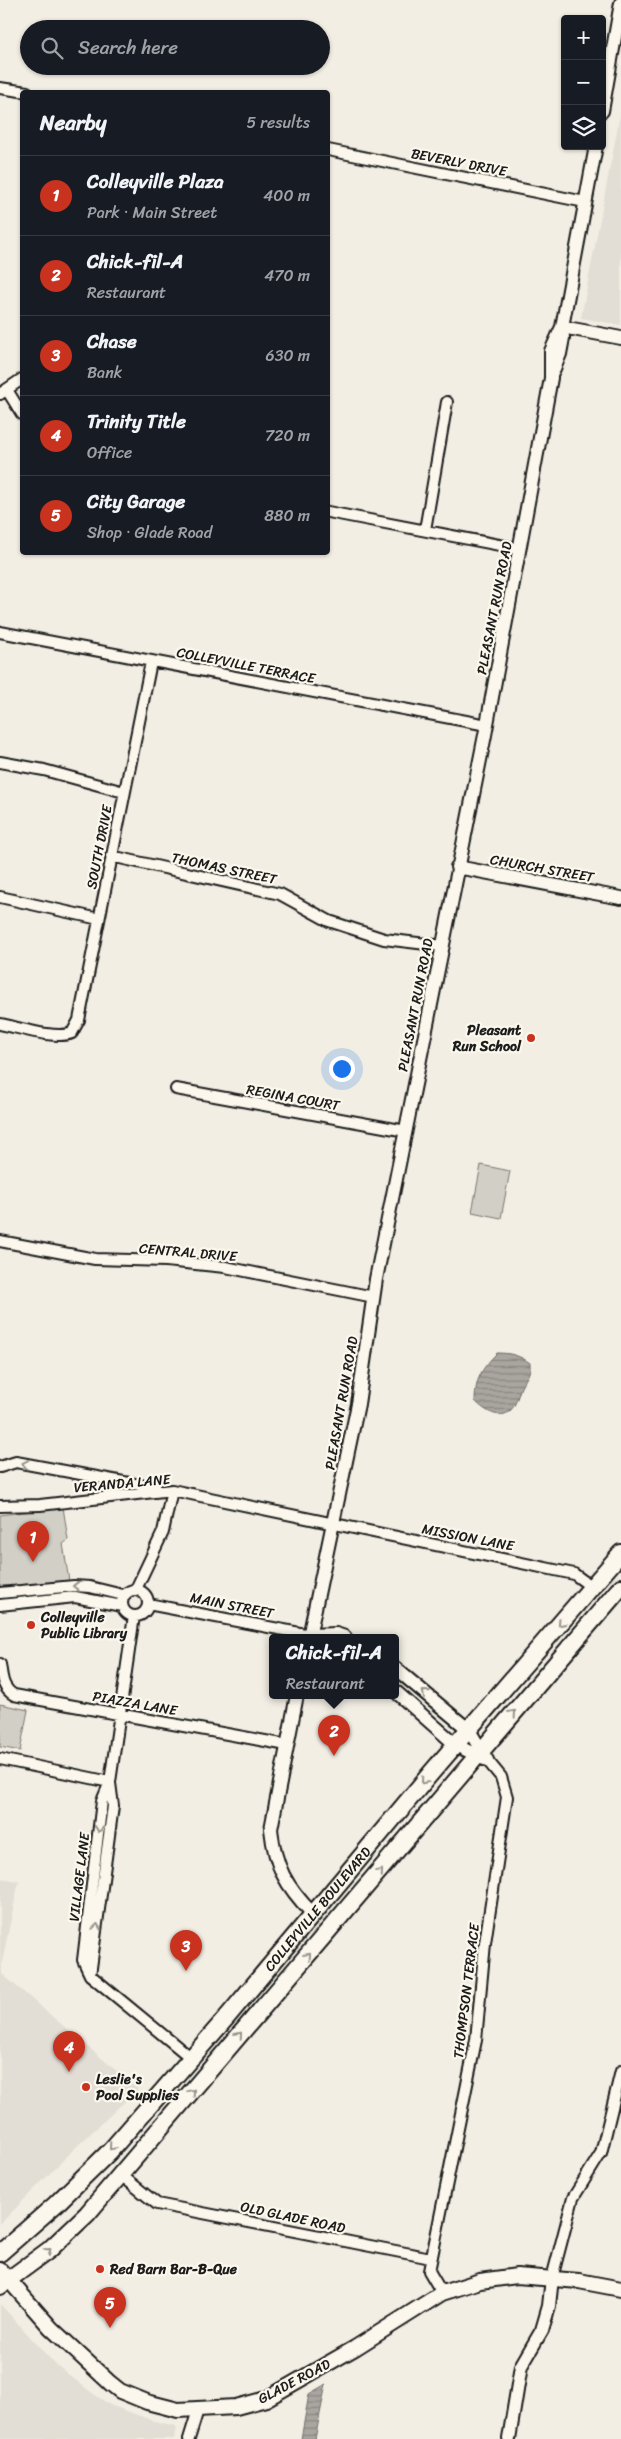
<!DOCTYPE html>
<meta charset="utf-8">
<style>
:root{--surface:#171b24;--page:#242831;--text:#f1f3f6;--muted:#9ea1a6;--line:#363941;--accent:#c8321e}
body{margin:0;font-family:Sriracha,sans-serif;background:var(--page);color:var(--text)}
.controls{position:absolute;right:15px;top:15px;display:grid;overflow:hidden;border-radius:5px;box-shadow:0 1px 4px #0004}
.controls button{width:45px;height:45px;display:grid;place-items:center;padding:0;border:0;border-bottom:1px solid var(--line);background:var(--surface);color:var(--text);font:25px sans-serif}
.you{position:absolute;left:341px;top:1068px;width:18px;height:18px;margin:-12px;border:4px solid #fff;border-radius:50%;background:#1a73e8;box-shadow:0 0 0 8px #1a73e833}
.badge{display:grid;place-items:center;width:32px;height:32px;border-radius:50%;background:var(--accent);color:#fff;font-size:16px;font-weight:700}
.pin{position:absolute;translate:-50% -41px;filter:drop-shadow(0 1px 2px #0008)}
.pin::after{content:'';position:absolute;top:26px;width:18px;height:15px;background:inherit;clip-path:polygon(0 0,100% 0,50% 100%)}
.popup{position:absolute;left:269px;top:1634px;width:130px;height:65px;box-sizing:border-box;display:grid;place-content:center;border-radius:5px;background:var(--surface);filter:drop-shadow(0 1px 4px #0005);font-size:16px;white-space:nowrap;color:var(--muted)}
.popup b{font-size:19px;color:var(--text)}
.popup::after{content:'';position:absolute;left:50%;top:100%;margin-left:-10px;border:10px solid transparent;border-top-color:var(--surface)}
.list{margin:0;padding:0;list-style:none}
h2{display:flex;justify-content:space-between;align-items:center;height:65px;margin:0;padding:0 20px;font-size:21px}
h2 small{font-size:16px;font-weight:400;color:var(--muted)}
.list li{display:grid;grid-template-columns:32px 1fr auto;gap:15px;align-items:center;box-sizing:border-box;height:80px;padding:0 20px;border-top:1px solid var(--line)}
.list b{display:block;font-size:19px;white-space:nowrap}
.list p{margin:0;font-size:16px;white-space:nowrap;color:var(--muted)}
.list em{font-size:16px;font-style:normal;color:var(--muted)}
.icon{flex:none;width:28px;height:28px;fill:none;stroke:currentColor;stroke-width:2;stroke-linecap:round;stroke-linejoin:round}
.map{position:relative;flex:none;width:621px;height:2439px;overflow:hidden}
.search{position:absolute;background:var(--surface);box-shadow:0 1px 4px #0004;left:20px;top:20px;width:310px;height:55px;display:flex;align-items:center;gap:12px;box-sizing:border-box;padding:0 18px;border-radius:28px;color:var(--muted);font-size:19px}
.panel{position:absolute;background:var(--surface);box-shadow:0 1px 4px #0004;left:20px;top:90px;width:310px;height:465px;border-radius:5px}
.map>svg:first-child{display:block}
</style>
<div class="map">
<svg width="621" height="2439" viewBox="0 0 621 2439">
<defs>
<pattern id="water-rules" width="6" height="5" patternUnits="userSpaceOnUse" patternTransform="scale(1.25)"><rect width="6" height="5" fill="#a9a6a0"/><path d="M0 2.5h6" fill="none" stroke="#898682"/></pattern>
</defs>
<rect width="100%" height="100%" fill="#f2eee4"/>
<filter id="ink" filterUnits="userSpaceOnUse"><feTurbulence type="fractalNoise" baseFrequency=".02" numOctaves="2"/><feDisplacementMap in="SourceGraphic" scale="10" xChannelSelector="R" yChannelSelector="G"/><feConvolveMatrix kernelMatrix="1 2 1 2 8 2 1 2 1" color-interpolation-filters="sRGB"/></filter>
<g filter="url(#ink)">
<path fill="#e2ded5" d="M621,110V325L581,318Z
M0,1878L19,1881L2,1962V1974L138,2089L74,2149L0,2224Z
M0,2304L55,2364L91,2392L110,2405L154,2421L176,2426L174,2439H0Z"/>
<path fill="#d2cfc6" stroke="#777671" d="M481,1165L510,1171L501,1218L472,1212Z
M63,1507L68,1540L63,1544L69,1581L0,1588V1515Z
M0,1704L28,1710L20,1751L0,1747Z"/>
<path fill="url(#water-rules)" stroke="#716f6b" d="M497,1353C510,1353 519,1355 530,1363C531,1374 526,1378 521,1387C518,1395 516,1406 509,1412C497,1420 483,1409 475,1401C475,1379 482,1368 497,1353Z
M326,2384L315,2439H301L309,2394Z"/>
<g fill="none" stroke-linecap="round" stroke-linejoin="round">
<g stroke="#1c1c1c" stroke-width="14">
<path id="minor" d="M0,88L27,92
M328,150L585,202
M7,390L22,414
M0,394L22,379
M328,512L520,549
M425,530L447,402
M0,632L487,725
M0,762L44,770L124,792
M111,856L280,894L329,921L384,939L443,946
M0,897L99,919
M0,1024C17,1027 56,1040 72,1033L79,1020L151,662
M176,1089L406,1131
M0,1241L95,1259L166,1261L225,1267L374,1297
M0,1467L16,1462L156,1488
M0,1506L40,1505L172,1490L574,1574L593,1588
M136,1589L163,1532L172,1490
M122 1603a13 13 0 1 1 26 0a13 13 0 1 1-26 0Z
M0,1593L74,1586L90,1587L123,1595
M148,1604L310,1635
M0,1605L75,1597L122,1606
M134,1616L110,1782L102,1801L83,1960L90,1975L191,2058
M0,1664C2,1677 2,1688 14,1695L287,1745
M0,1759L110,1782
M90,1975L113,1806L110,1783
M121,2175L157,2204L431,2258
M552,2278L573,2198L601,2153L621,2071
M442,2293L429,2271L476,2040L485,1943L507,1797L501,1777L487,1760
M189,2439L198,2410"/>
</g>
<g stroke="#1c1c1c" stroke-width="16">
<path id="tertiary" d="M602,111L621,3
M562,327L621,338
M553,371L560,354L563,338L562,327L596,146
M457,867L621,898
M310,1635L336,1634L345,1637
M309,1637L358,1404L376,1279L485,735L551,378V351L562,327
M395,1668L469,1730L487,1760
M395,1691L456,1745L484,1759
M297,1695L271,1829C275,1867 286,1886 312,1913
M509,2439L521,2366L542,2330L549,2306L552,2278"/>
</g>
<g stroke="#1c1c1c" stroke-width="18">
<path id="secondary" d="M0,2270L51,2328L110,2383L120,2391L147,2402L178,2410L236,2407L266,2399L355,2348L442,2293L480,2281L517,2276L579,2281L621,2289"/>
</g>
<g stroke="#1c1c1c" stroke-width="20">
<g id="primary">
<path id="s1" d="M0,2253L56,2204L110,2151L227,2017L431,1773L621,1553"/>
<path d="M0,2286L49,2250L87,2214L621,1587"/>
</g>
</g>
<use href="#minor" stroke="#fbf7ec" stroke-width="10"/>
<use href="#tertiary" stroke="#fbf7ec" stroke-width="12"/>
<use href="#secondary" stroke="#fbf7ec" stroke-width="14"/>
<use href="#primary" stroke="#fbf7ec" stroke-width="16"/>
</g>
<defs><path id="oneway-chevron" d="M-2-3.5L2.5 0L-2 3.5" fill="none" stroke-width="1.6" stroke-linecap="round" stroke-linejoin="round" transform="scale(1.25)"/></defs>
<g stroke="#97948e">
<use href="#oneway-chevron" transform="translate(25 1464) rotate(-169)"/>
<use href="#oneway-chevron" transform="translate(76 1586) rotate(-180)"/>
<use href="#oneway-chevron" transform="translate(561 1623) rotate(132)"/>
<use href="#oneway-chevron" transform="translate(425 1693) rotate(-140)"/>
<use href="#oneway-chevron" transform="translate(513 1713) rotate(-49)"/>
<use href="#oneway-chevron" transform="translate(424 1781) rotate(130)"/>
<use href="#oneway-chevron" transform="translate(99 1829) rotate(97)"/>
<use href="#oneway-chevron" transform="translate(380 1872) rotate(-50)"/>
<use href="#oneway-chevron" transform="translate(97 1927) rotate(-82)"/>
<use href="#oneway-chevron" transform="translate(308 1956) rotate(-49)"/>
<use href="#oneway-chevron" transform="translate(239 2035) rotate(-50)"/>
<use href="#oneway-chevron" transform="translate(192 2092) rotate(-50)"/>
<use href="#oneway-chevron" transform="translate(112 2147) rotate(131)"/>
<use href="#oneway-chevron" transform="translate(48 2251) rotate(-39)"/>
</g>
</g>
<g fill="#c8321e" stroke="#fbf7ec" stroke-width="2">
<circle cx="531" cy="1038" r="5"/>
<circle cx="31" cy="1625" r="5"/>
<circle cx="86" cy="2087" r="5"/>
<circle cx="100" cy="2269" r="5"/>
</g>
<g text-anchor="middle" stroke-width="4.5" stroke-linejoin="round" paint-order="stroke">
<g font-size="14" fill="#1c1c1c" stroke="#fbf7ec">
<text transform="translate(459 162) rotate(11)" y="5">BEVERLY DRIVE</text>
<text transform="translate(494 608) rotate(-79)" y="5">PLEASANT RUN ROAD</text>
<text transform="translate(246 665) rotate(11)" y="5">COLLEYVILLE TERRACE</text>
<text transform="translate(99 847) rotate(-79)" y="5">SOUTH DRIVE</text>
<text transform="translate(224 868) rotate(12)" y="5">THOMAS STREET</text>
<text transform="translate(542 868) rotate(10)" y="5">CHURCH STREET</text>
<text transform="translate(415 1005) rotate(-79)" y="5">PLEASANT RUN ROAD</text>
<text transform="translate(293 1097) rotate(10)" y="5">REGINA COURT</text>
<text transform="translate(188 1252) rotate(5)" y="5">CENTRAL DRIVE</text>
<text transform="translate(341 1403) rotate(-80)" y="5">PLEASANT RUN ROAD</text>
<text transform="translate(122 1483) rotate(-5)" y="5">VERANDA LANE</text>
<text transform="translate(468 1537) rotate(11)" y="5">MISSION LANE</text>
<text transform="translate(232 1605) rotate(11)" y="5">MAIN STREET</text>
<text transform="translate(135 1703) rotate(10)" y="5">PIAZZA LANE</text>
<text transform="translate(79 1877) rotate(-83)" y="5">VILLAGE LANE</text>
<text dy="5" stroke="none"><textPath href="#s1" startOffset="469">COLLEYVILLE BOULEVARD</textPath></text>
<text transform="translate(466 1991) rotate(-83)" y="5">THOMPSON TERRACE</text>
<text transform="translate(293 2217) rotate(12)" y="5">OLD GLADE ROAD</text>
<text transform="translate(294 2381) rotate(-28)" y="5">GLADE ROAD</text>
</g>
<g font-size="14" font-weight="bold" fill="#1c1c1c" stroke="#fbf7ec" text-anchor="start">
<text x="521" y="1035" text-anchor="end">Pleasant<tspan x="521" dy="16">Run School</tspan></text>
<text x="41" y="1622">Colleyville<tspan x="41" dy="16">Public Library</tspan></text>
<text x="96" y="2084">Leslie's<tspan x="96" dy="16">Pool Supplies</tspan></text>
<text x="110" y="2274">Red Barn Bar-B-Que</text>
</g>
</g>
</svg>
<div class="controls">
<button>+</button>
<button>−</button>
<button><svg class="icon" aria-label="layers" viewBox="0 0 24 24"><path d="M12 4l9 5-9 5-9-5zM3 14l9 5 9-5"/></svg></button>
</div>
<div class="you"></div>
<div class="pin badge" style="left:33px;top:1562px">1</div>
<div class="pin badge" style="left:334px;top:1756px">2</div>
<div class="popup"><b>Chick-fil-A</b>Restaurant</div>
<div class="pin badge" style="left:186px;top:1971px">3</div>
<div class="pin badge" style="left:69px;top:2072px">4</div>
<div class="pin badge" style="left:110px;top:2328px">5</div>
<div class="search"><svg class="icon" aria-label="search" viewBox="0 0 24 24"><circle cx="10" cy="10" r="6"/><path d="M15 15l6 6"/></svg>Search here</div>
<section class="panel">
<h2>Nearby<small>5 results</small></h2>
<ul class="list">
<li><span class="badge">1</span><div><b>Colleyville Plaza</b><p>Park · Main Street</p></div><em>400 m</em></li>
<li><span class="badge">2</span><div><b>Chick-fil-A</b><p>Restaurant</p></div><em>470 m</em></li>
<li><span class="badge">3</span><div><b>Chase</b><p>Bank</p></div><em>630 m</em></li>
<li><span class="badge">4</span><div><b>Trinity Title</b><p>Office</p></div><em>720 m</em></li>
<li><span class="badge">5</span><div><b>City Garage</b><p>Shop · Glade Road</p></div><em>880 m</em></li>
</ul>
</section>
</div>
